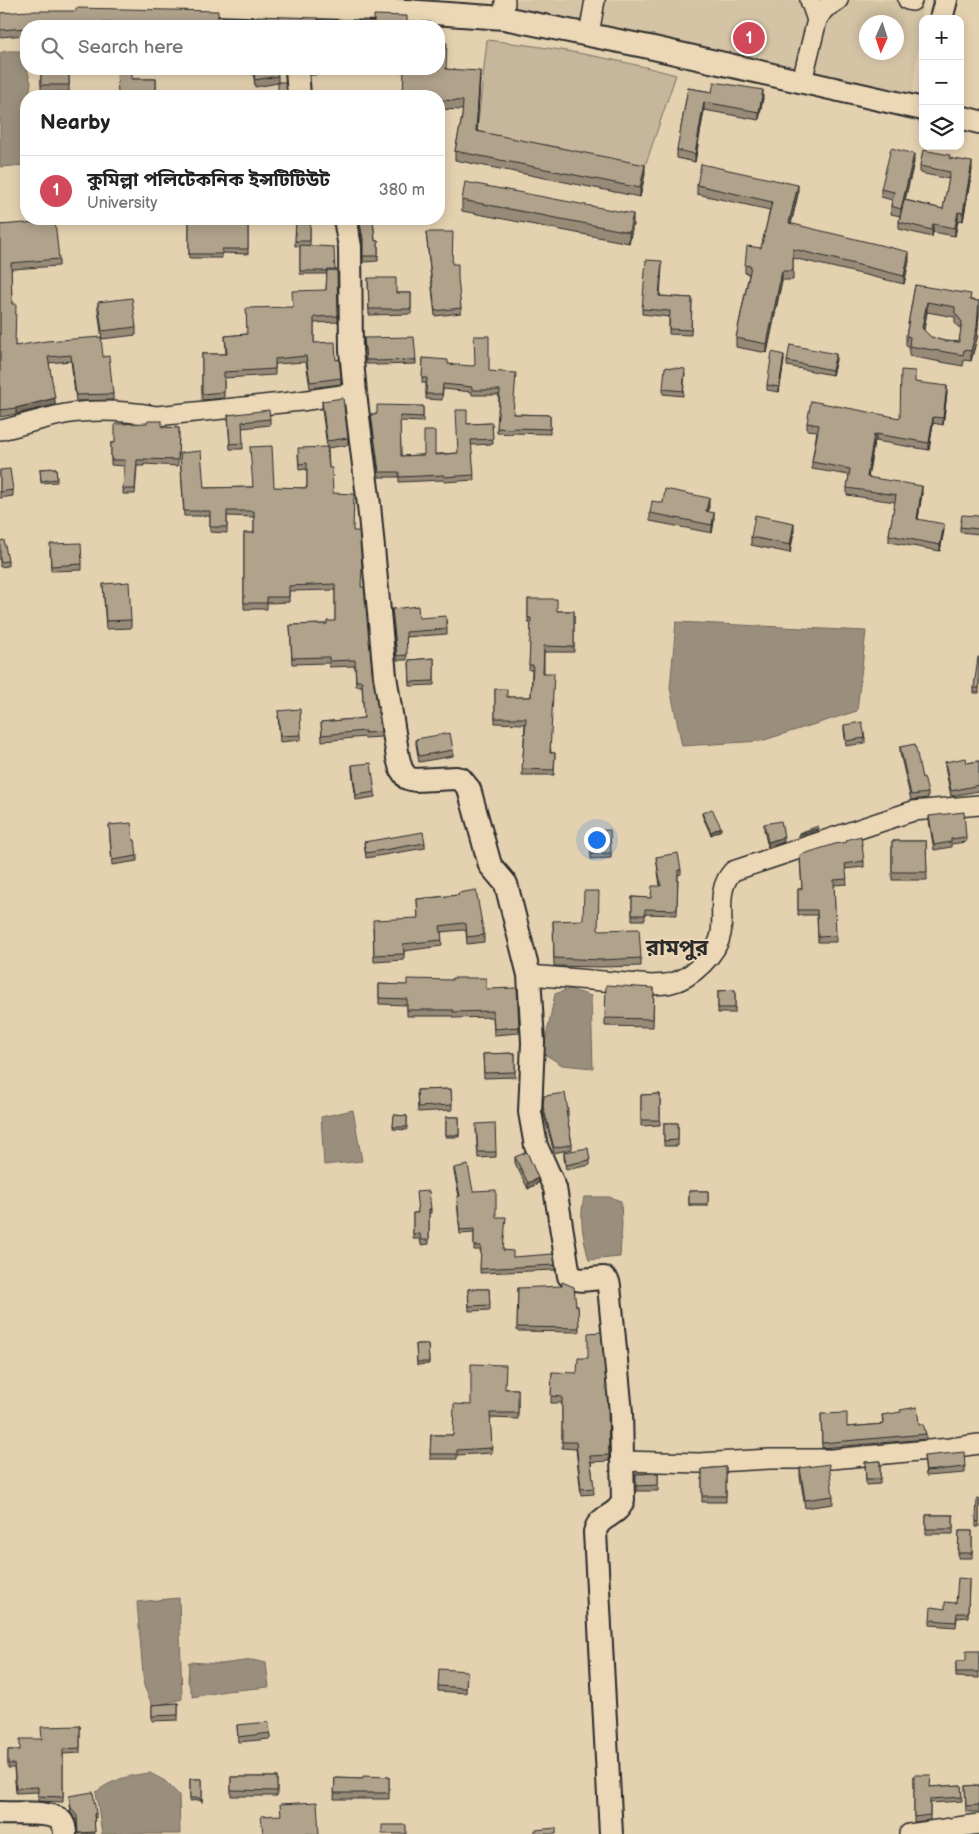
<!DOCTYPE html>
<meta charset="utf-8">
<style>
:root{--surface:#fff;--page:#f2f2f2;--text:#222;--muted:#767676;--line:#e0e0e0;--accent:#d1495b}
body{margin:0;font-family:"Balsamiq Sans","Noto Sans Bengali",sans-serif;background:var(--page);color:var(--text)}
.controls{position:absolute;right:15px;top:15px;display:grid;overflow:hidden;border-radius:10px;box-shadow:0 2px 12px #0003}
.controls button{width:45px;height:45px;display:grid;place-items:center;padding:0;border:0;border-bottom:1px solid var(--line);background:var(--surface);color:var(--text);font:25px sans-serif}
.compass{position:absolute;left:859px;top:15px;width:45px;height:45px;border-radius:50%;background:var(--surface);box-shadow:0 2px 12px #0003;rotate:183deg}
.you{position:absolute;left:596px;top:839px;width:18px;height:18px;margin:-12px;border:4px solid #fff;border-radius:50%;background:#1a73e8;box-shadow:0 0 0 8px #1a73e833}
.badge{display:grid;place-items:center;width:32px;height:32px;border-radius:50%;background:var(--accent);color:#fff;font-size:16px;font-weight:700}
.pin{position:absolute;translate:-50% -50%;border:2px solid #fff;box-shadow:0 1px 5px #0006}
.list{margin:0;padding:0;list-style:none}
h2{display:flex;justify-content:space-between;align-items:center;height:65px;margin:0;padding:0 20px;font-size:21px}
h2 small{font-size:16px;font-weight:400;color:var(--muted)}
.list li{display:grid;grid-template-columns:32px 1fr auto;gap:15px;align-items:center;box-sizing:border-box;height:70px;padding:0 20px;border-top:1px solid var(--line)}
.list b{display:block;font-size:19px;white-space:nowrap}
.list p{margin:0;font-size:16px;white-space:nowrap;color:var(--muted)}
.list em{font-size:16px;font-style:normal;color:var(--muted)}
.icon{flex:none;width:28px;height:28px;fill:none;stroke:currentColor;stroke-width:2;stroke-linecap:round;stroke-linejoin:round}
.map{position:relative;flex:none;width:979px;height:1834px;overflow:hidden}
.search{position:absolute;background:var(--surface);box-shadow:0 2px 12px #0003;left:20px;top:20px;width:425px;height:55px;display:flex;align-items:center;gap:12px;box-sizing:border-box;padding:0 18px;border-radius:20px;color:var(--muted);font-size:19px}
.panel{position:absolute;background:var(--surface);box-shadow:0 2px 12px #0003;left:20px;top:90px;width:425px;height:135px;border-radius:20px}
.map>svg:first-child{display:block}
</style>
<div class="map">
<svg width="979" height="1834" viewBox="0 0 979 1834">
<rect width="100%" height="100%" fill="#e4d1b0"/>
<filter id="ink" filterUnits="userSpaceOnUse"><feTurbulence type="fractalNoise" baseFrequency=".02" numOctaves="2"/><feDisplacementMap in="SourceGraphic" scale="10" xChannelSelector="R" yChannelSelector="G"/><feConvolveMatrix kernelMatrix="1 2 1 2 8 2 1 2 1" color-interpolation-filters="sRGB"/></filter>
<g filter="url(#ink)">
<path fill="#d4c3a5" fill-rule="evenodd" d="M509,0H923L912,97L507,11ZM866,22H896V52H866Z"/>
<path fill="#c6b69b" stroke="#787063" d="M487,40C550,47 614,58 676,75L644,169L477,132Z"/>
<path fill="#9a8f7b" stroke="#6e675b" d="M5,51H22L31,83L29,96H26V165L0,167V53Z
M676,622L866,631L857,711L761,741L682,746L670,688Z
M569,989L591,996L593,1068L562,1065L543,1053L555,994Z
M353,1110L362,1161L324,1165L321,1117Z
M584,1197H609L621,1201L622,1224L620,1257L589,1260C583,1237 579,1220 584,1197Z
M179,1598L182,1699L153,1707L144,1686L137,1602Z
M252,1660L266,1663L269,1687L226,1691L193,1697L188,1681L189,1662L221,1664Z
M150,1773L165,1781L179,1795L180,1834H102L96,1792C113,1779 130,1775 150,1773Z"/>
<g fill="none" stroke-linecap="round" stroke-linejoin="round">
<g stroke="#2b2b2b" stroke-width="22">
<path id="minor" d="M810,0L817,20
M908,0L912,1
M504,18L505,0
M589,34L595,0
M802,81L817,20L824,9L838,0
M1,430C22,425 44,418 65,414C95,409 127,411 157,416L301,401L355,393
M529,975L652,985C658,984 665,985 671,983C691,979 717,954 721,934C724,912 716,889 733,871L913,811L979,805
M621,1461L699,1463L770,1459H832L950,1448L979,1444
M909,1834L979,1824"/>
</g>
<g stroke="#2b2b2b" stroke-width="26">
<path id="major" d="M0,8L41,2H145L377,9L504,18L649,47L923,109
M941,19L946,0
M297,69L299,96
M960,117L979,122
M345,219L350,247L351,350L355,393L369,505L385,676L398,758L401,769L407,778L415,780L456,778L461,779L469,789L490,865L506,884L529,975L533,1042L530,1112L536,1146L555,1188L569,1276C580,1283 591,1278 604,1278L608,1282L609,1286L621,1413L623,1500C617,1518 599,1514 595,1532L611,1834
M0,1813C14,1814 54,1810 62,1822C64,1825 65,1831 65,1834"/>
</g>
<use href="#minor" stroke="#ecd8b6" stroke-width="19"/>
<use href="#major" stroke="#ecd8b6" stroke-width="22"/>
</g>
<path fill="#978b78" stroke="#2b2b2b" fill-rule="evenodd" d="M0,13L218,26H26V35L0,37Z
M41,69H109H69V92H41Z
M253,69L278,76V83L255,87Z
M310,69H317L316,75H311Z
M389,69H447L480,80L477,131L645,174L640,197L455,160V151L462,117L463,110L439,109V96L404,72H389Z
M132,79H156V96H117Z
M688,88L712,92L763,98L759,120L704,110L695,162L677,158V150Z
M950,158L972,170L963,221L958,220L955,236L933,232L932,237L899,229V222L900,216L891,214V206L892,200L881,197V189L914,162L905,200L943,209L949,179L920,173V166Z
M697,185L798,194L791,224L909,261L904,284L793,258V280H782L767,353L736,347V338L749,274L745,273V265L761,248L770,210L697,194Z
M462,200L633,224L629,243L462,211Z
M189,219H248V254L222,253V258H189Z
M296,219H310V246L335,270H337L338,322L314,323V343L336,360L341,378V384L310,388L306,362L275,364V375L224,378V398L202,400V354H226L225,336L247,334L293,307L326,290L327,274H300V246H295Z
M359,219H373L375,241H378V261L363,262V245Z
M25,224L59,259V266L11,269L12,304L15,346L103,357L113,394V400L76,401L71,361L49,363L55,405L16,414L0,417V225Z
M426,232L452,264L461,308V313L435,316Z
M662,267L660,296L692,298L691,335L669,334V317L642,314V309Z
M368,278L396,293H411V314L369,315Z
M915,285L971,300L979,301V315L977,338L971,361L964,360L963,366L909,356V347L906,346V336ZM927,312L955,317V323L961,330L959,342L944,341L931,337L924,330Z
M98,302L136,327V335L102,339L98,310Z
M364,338L416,360V364L376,365V364H366Z
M423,358L448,364L489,371L514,414L550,415V434L512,433V434L497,433L499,395H472V392L443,389L442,400L426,399V383H422Z
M784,360L779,392L767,390V385Z
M836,360L832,375L787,366V361Z
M685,374L683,396L663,394V389Z
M915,382L947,393L943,425L933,423L929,450L876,441L874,442L868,477L922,493L918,519L944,530L940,551L889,542V535L895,502L847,495V488L849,475L812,469V462L817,431L807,430V423L900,418Z
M322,401L348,438V445L328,448L329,468L333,493L353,531L361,587L372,672L381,732V737L365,738V737L322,741L321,722L364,718L362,686H356L355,666L329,667V663L292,664L290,625L327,624L335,621V590L289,591V602L267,603V609H244V533H254V517L227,516V533L210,532V516H184L180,453L204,488L252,487L307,488V469L299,470L298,454L327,447L322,409Z
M423,406V422L400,421L401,456L458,453L467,424L492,423L493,444L471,445L474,480L444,482V480L399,482V477H379L371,414H377Z
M228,415L270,419V425L242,428L243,449H230Z
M162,427L179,428L178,466L144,464V466H137L135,494H123L124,466L111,465V443H115Z
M56,468L57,482L41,483L40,469Z
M0,470L13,490V496L0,498Z
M663,503L709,506L708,512L714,521L712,533L650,521V513Z
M979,516V534L960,532V527Z
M794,531L790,553L751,545V537Z
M0,541L8,561V566L0,567Z
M50,550L82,564V570L51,571Z
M103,584L131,620V628L106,629Z
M528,599L557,611H574V652H544V673L551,753H555L554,775H522L525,724L495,723V689L507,697H531L532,670H529L531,623H528Z
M392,609L447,629V634L406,637L407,660H397Z
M979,657V693H974V688Z
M434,658V685L410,686L409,660Z
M278,716L301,735V740L280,742Z
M844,725L865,738V743L846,746L844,730Z
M416,739L453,750V756L419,762L416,744Z
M900,747L922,778L928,793V798L911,800L900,753Z
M979,761V791L951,796L945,767V762L967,763Z
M352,765L375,792V797L356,800L352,771Z
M702,813L721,830L711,835L702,815Z
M929,816L966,837V842L951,844V847L934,850L929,821Z
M764,824L784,842L768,848L764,830Z
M109,825L133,840L137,856V861L112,865Z
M590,836L611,853V858L591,859Z
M892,841H926L927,880H892Z
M364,842L425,843V848L366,858Z
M656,857L681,870V874L678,875L677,915L645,914V920H632V897L651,898L660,886Z
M800,860L864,861V867L845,869L847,884L834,885L836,942H818L817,915H798V889H802Z
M458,895L484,935V942L467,944L466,931L463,930L441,932L442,946L404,951V960L374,962L373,927L418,918L417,899Z
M553,921L598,930L641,958V966L601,967L554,966Z
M379,984L486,989L519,1027V1033L494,1035L493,1017L453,1018V1016H407V1005L379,1004Z
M654,988L653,1027L605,1026V1018Z
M735,990V1013H718V991Z
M515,1053V1077L484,1078L483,1054Z
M451,1089L452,1110L418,1112L417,1090Z
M660,1094V1125L641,1126V1095Z
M544,1096L568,1111V1116H567L572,1144V1149L554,1153L543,1111Z
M394,1115L407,1116V1130L393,1129Z
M446,1117H459V1137H446Z
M664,1123H678V1146H664Z
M476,1129L496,1152V1157L478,1158Z
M564,1152L590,1160V1165L566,1170L564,1158Z
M515,1157L538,1183L528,1189L515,1163Z
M454,1168L496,1217L503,1250L513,1257L555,1265V1270L480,1273L481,1250H474V1233L460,1234L457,1201L459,1196L454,1172Z
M689,1191H708V1206H689Z
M431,1209V1213H429V1244L421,1245L420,1239H413V1213H418Z
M518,1288L576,1306H578L579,1332L517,1331Z
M468,1289H489L490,1310L469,1311Z
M416,1344H428L429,1364L417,1365Z
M552,1372L608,1408L609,1461L591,1462L594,1494L581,1495L576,1449L562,1448V1403H551Z
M505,1389H518V1419L490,1418L492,1453L457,1455V1459H430L431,1435H453L471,1405Z
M821,1414L847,1427L883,1424L882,1415L919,1424L926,1434V1439L822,1448Z
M924,1456L965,1467V1473L926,1476Z
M880,1461V1484L866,1485L865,1462Z
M726,1467V1502H702V1469Z
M800,1468L833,1496V1504L805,1508L800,1476Z
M658,1473V1491H636V1474Z
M979,1499V1527H976V1521Z
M926,1515H953V1534H926Z
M959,1531H972V1558H958Z
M969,1579L968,1617L957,1618L956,1627L930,1625V1620L945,1609L956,1603Z
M979,1651V1678L956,1677V1661H966Z
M467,1671L466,1693L438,1691V1686Z
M178,1703V1720L152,1721V1705Z
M237,1725L270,1733V1739L238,1742Z
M80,1726V1753L63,1754V1802L38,1801V1792L16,1793L14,1768H8V1750H20L42,1739Z
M914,1775L931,1787L961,1785L962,1801L930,1803V1820L914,1822Z
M231,1777H277V1796H231Z
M389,1777V1799H334L335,1778L363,1779Z
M190,1779H202V1803L200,1800L190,1801Z
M979,1785V1812H966L965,1786Z
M69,1796L96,1813V1818H94L95,1834H78L77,1821L71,1813Z"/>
<path fill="#7b7161" stroke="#2b2b2b" d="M480,71V80L476,140V131Z
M763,90V98L759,120V112Z
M704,102V110L695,162V154Z
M914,154V162L901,216V209Z
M972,162V170L963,221V213Z
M645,165V174L640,197V188Z
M798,185V194L789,232V223Z
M958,212V220L955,236V228Z
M633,214V224L629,243V232Z
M933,224V232L932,237V230Z
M909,252V261L904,284V276Z
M782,271V280L767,353V344Z
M927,302V312L922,339V328Z
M979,304V315L977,338L971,361V351Z
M836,354V360L832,375V370Z
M784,355V360L779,392V387Z
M947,386V393L943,425V418Z
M55,398V405L16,414V408Z
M933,417V423L929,450V443Z
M876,434V441L874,442L867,484V477L874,435Z
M922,486V493L917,525V519Z
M709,498V506L706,519V511Z
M714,513V521L712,533V525Z
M794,523V531L790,553V545Z
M944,524V530L940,551V545Z
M721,827V830L711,835V832Z
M819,828V830L799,837V834Z
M784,837V842L768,848V842Z
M538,1178V1183L528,1189V1183Z"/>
<path fill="#b0a28b" stroke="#2b2b2b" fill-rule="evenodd" d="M76,8L218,11V26H112V23H70V26H26V28L0,30V13L29,11H76Z
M374,15L407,16V21L431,22V26H374Z
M257,16L318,18V26H257Z
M439,43H447L446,69L480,71L476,131L645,165L640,188L455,151L462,117L463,101L439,100V96H403L404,69H439Z
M41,69H69V85H41Z
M117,69H132V79H156V91H151V96H118Z
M253,69H277L278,76L255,80Z
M278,82H285L288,96H278Z
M714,82L763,90L759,112L704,102L695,154L677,150L688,88L712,92Z
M891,148L914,154L901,209L891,206L894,192L881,189Z
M923,150L950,155L949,158L972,162L963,213L958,212L955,228L933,224L932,230L899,222L904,200L943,209L950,172L920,166Z
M701,164L798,185L789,223L909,252L904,276L793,249V271H782L767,344L736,338L751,266L745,265L747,246L761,248L772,202L697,185Z
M465,182L633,214L629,232L462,200Z
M189,219H248V249H222V254H189Z
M296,219H310V241H295Z
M359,219H373L375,241H378V256H363V239Z
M55,221L59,259L11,263L12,304H16L15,346L46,341L101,337L103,357L109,356L113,394L76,395L71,355L48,357L55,398L16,408L0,410V225L25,223V224Z
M426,232H453L452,264H458V278L461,308L435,311Z
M300,245L334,247L335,270H327V271H300Z
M646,260L662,261L659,296L692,298L691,330L669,329L670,311L642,309Z
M327,270H337L338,316L314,317V343L335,342L336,360L339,359L341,378L310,382L306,356L275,359V369L224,372V392L202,394V354H227L225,336L247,334L246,308L293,307L292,291L326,290Z
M368,278H396V293H411V309H369Z
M915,285L971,294L970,300L979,301L977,327L971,351L964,350L963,355L909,346L910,337L906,336ZM927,302L955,307V313L962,322L959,342L944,341L931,337L922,328Z
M132,298L136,327L102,331L98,302Z
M474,336H489V371L516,373L513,414L550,415V429L512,428V429L497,428L500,390H472V387L443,384L442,394H426L427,378H422L423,358L448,360V364L472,366L475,365Z
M414,337L416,360L376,361V360H366L364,338Z
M790,345L836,354L832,370L787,361Z
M772,352L784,355L779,387L767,385Z
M665,367L685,369L683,391L663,389Z
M901,370L915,371V382L947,386L943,418L933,417L929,443L876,434L874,435L867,477L922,486L917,519L944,524L940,545L889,535L896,495L847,488L850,469L812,462L819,425L807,423L811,401L900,418Z
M343,398L348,438L327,441L322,401Z
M377,405L423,406V417L400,416L401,456L424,455V431H435V455L458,453L456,410H467V424L492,423L493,439L471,440L474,475L444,477V475L399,477V472H379L371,414H377Z
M269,410L270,419L242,422L243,443L230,444L228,415Z
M148,421H162V427L179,428L178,460L144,459V460H137L135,489H123L125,460H111V443H115V424L147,423Z
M272,446L274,487L307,488V463L299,464L298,448L327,447L329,468H332L333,493L354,494L353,531H359L362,567L361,587H364L372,672L381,732L365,733V731L322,735L321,722L364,718L362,681H356L355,660L329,661V657L292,658L290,625L327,624V621H335V584L289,586V597H267V603H244V533H254V511H227V527H210V511H184L180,453L201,451L204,488L253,487L250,447Z
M56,468L57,479L41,481L40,469Z
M10,469L13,490L0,492V470Z
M665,489L709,498L706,511L714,513L712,525L650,513L652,501L663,503Z
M755,515L794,523L790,545L751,537Z
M962,515L979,516V529L960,527Z
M4,540L8,561L0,562V541Z
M81,543L82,564L51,566L50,544Z
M129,582L131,620L106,621L103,584Z
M528,599H557V611H574V647L544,646L543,673H554L550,753H555L554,770L522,769L526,718H495V689H507V697H531L533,665H529L531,618H528Z
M418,606L419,618L446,616L447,629L406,632L407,655L397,656L392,609Z
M978,657H979V688H974Z
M434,658V681L410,682L409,660Z
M300,709L301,735L280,736L278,711Z
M862,722L865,738L846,741L844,725Z
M450,733L453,750L419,756L416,739Z
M915,744L922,778L924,777L928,793L911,795L900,747Z
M966,758L967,763L979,761V785L951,791L945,762Z
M371,763L375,792L356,795L352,765Z
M712,809L721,827L711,832L702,813Z
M964,812L966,837L951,839V842L934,845L929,816Z
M781,821L784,837L768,842L764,824Z
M131,823L133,840H135L137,856L112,860L109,825Z
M818,826L819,828L799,834V833Z
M610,830L611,853L591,854L590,831Z
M423,832L425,843L366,853L364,842Z
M861,836L864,861L845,864L847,879L834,880L836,936L818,937L817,910H798V889H802L800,855L835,844L847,842L846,840Z
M892,841H926L927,872H892Z
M678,853L681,870H678L677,910L645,909V915H632V897L651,898L652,886H661L656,857Z
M476,890L484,935L467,937L466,924L463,923L440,926L442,940L403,944L404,954L374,955L373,920L418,918L417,899L459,895L458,893Z
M584,891H599L598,930L639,929L641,958L601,960L554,958L553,921L583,920Z
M452,978H486V989L517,988L519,1027L494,1029L493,1011L453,1012V1010H407V999L379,998V984L407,985V979L452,980Z
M606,985L654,988L653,1019L605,1018Z
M735,990V1008H718V991Z
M515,1053V1072L484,1073L483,1054Z
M451,1089L452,1105L418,1107L417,1090Z
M565,1093L568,1111H566L572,1144L554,1148L543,1106L544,1096Z
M660,1094V1120H641V1095Z
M394,1115L407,1116V1127H393Z
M446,1117H459V1135H446Z
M495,1123L496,1152H478L476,1124Z
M664,1123H678V1140L664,1141Z
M588,1148L590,1160L566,1165L564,1152Z
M527,1152L538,1178L528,1183L515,1157Z
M468,1165L473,1191L496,1190V1217H506L503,1250L513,1251V1257L553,1254L555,1265L480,1269L481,1246H474V1229L460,1230L457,1197L460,1196L454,1168Z
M429,1191L431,1209H429V1240H421L420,1234H413V1213H418L416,1192Z
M689,1191H708V1204H689Z
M562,1282L574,1287L576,1306H578L579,1328L517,1327L518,1288L562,1286Z
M468,1289H489L490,1305L469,1306Z
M601,1332L608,1408L609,1455L590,1456L594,1488L581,1489L576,1442H562V1397L551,1396L552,1372L577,1373L578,1358H588V1333Z
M416,1344H428L429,1362H417Z
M471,1364L506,1365L505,1389H518V1413H490L492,1448L457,1450V1454H430L431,1435H453L454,1404L471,1405Z
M917,1407L919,1424H923L926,1434L822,1443L821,1414L847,1413V1427L884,1424L882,1415L901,1412L900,1410Z
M964,1452L965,1467L926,1471L924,1456Z
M880,1461V1479H866L865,1462Z
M829,1464L833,1496L805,1500L800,1468Z
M726,1467V1496H702V1469Z
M658,1473V1485L636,1486V1474Z
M977,1498L979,1499V1522L976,1521Z
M926,1515H953V1529H926Z
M959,1531H972V1553H958Z
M958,1578L969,1579L968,1613H957L956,1622L930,1620L931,1607L945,1609V1602L956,1603Z
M966,1651H979V1672H956V1661H966Z
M439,1669L467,1671L466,1688L438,1686Z
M178,1703V1715L152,1716V1705Z
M269,1722L270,1733L238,1737L237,1725Z
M80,1726V1748L63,1749V1797L38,1796V1787L16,1788L14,1764H8V1750H20V1739H42L41,1727Z
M914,1775H931L930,1787L961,1785L962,1797L930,1799V1815L914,1817Z
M363,1776L389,1777V1793H334L335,1778L363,1779Z
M231,1777H277V1791L231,1790Z
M190,1779H202V1801L200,1798H190Z
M979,1785V1805L966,1806L965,1786Z
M93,1792L96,1813L94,1814L95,1832L78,1833L77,1816L71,1808L69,1796Z
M317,1802L319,1834H263L261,1816L281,1815L280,1804Z
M382,1825H406V1834H382Z
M556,1828V1834H535V1830Z"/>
</g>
<g text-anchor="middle" stroke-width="4" stroke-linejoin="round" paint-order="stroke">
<g font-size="22" font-weight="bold" fill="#2b2b2b" stroke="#ecd8b6">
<text x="677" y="955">রামপুর</text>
</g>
</g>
</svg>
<div class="controls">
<button>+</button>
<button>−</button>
<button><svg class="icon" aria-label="layers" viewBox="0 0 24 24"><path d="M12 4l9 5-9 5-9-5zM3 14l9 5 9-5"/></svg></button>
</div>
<svg class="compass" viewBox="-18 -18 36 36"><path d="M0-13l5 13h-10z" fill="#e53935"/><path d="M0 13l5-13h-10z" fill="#767676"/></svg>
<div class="you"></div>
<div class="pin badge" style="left:749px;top:38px">1</div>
<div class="search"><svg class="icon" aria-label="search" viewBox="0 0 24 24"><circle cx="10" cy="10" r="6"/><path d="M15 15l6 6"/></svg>Search here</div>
<section class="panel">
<h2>Nearby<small></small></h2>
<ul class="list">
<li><span class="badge">1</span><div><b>কুমিল্লা পলিটেকনিক ইন্সটিটিউট</b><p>University</p></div><em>380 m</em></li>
</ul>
</section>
</div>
